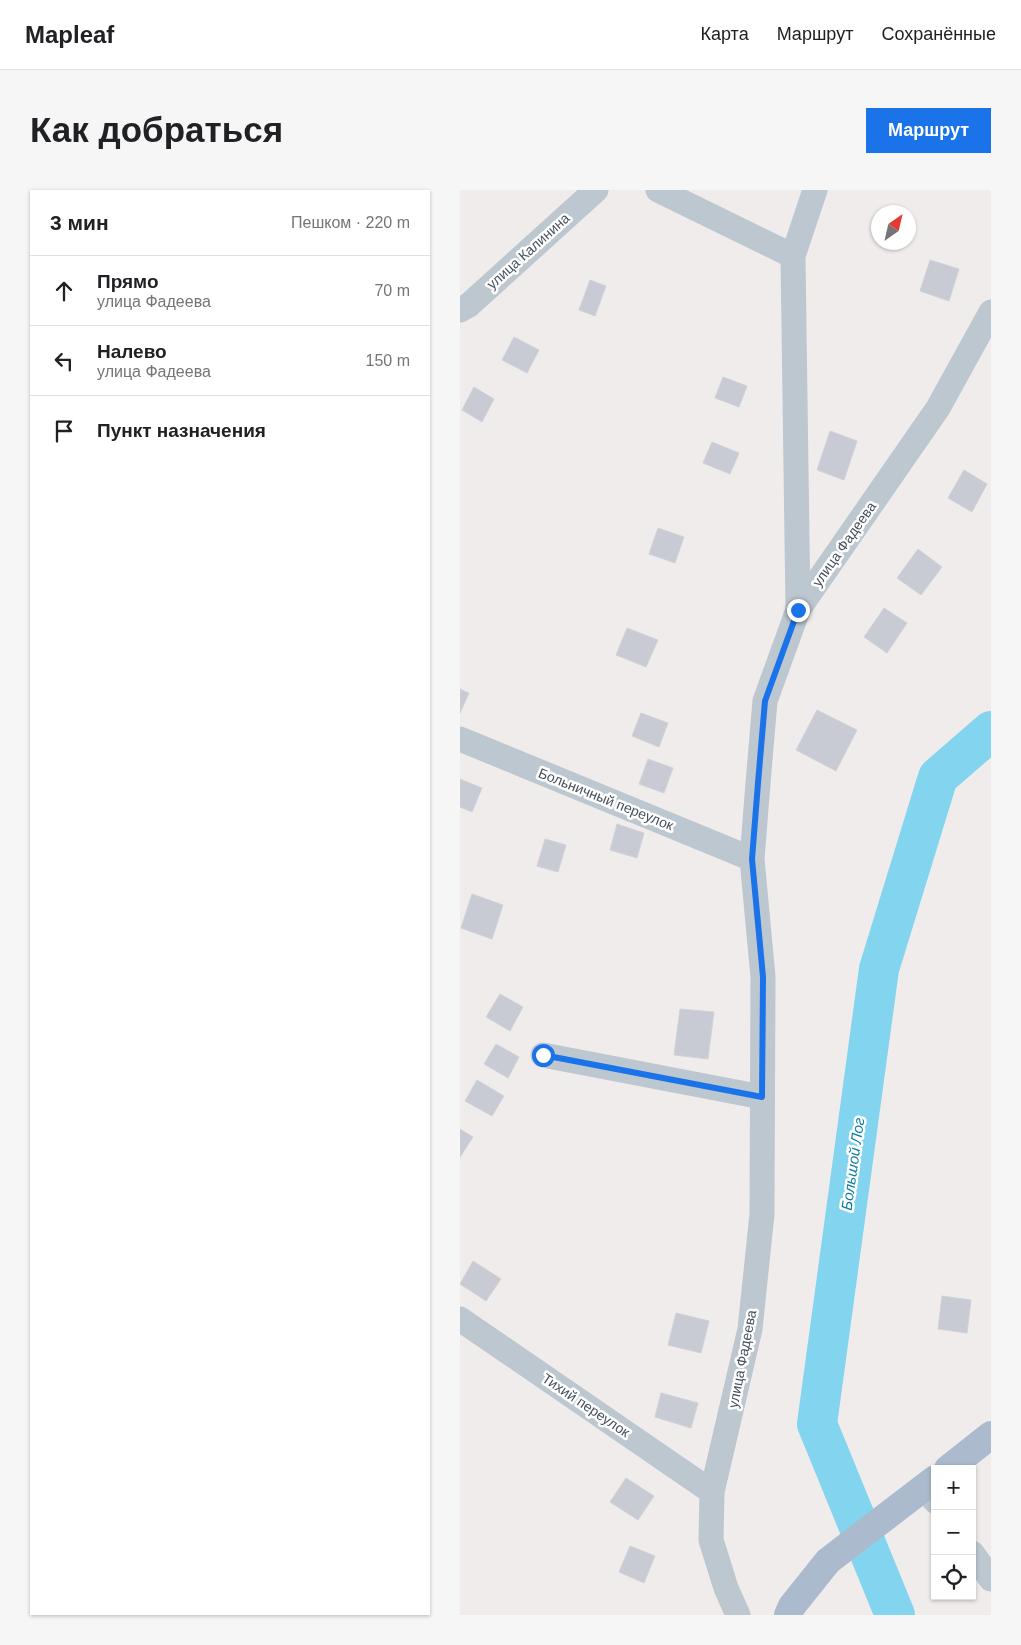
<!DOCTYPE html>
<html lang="ru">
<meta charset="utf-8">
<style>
:root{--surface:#fff;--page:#f6f6f6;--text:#202124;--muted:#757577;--line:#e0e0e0;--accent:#1a73e8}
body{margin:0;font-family:Helvetica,sans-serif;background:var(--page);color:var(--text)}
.controls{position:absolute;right:15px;bottom:15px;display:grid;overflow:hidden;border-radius:0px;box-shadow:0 1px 4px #0004}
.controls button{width:45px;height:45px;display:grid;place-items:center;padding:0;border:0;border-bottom:1px solid var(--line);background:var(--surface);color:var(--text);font:25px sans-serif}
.compass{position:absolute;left:411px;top:15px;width:45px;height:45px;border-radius:50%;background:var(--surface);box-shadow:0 1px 4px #0004;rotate:34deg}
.stop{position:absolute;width:15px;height:15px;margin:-11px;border:4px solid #1a73e8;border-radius:50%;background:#fff}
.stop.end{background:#1a73e8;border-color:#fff;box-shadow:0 1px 5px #0008}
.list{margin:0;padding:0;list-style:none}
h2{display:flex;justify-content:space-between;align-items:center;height:65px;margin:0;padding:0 20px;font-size:21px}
h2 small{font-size:16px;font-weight:400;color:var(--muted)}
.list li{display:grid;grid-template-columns:32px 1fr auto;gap:15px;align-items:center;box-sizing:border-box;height:70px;padding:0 20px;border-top:1px solid var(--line)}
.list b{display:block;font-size:19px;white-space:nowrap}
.list p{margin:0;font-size:16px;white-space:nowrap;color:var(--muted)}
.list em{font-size:16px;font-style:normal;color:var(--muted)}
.icon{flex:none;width:28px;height:28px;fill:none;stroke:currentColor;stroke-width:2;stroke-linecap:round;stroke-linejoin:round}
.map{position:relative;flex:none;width:531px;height:1425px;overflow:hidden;border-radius:0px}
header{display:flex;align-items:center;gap:30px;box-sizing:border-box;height:70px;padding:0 25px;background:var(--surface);border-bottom:1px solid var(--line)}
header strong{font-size:24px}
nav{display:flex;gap:28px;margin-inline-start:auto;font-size:18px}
.intro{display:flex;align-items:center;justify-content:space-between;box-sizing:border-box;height:120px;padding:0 30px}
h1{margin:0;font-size:35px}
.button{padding:12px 22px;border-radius:0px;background:var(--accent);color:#fff;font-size:18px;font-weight:700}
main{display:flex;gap:30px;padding:0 30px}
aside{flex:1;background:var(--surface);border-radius:0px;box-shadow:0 1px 4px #0004}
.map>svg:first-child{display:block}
</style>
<header>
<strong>Mapleaf</strong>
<nav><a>Карта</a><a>Маршрут</a><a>Сохранённые</a></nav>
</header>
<div class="intro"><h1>Как добраться</h1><a class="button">Маршрут</a></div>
<main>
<aside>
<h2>3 мин<small>Пешком · 220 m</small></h2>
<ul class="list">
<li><svg class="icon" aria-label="ahead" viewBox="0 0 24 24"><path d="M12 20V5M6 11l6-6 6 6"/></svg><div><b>Прямо</b><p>улица Фадеева</p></div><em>70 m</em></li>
<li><svg class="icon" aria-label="left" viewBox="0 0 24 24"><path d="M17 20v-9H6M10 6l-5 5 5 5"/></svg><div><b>Налево</b><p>улица Фадеева</p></div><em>150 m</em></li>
<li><svg class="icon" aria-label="arrive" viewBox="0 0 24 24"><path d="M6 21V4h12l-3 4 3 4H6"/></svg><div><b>Пункт назначения</b></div></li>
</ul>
</aside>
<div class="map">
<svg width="531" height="1425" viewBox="0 0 531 1425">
<rect width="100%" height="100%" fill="#f0ecec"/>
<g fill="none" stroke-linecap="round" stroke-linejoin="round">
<path stroke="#83d5ef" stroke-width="40" d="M435,1425L357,1234L419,779L478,587L531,541"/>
</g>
<path fill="#c8cbd3" stroke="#d0d2d9" d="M470,70L499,79L489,111L460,101Z
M130,90L146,96L135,126L119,120Z
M54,147L79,160L67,183L42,170Z
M263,187L287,196L279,217L255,208Z
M14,197L34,209L22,232L2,220Z
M370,241L397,251L384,290L357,280Z
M252,252L279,263L270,284L243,273Z
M504,280L527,294L512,322L488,308Z
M198,338L224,347L215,373L189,364Z
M458,359L482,377L461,405L437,388Z
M424,418L447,433L427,463L404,447Z
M167,438L198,450L186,477L156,465Z
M0,499L9,503L0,523Z
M357,520L397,540L376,581L336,560Z
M181,523L208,533L199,557L172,546Z
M188,569L213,578L204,603L179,594Z
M0,589L22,598L12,622L0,617Z
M157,634L184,643L177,668L150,660Z
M85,649L106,655L98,682L77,676Z
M12,704L43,715L32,749L1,738Z
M40,804L63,817L50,841L26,827Z
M220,819L254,822L248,869L214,865Z
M36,854L59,867L48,888L24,874Z
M17,890L44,906L32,926L5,911Z
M0,939L13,947L0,967Z
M13,1071L41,1089L26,1111L0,1094Z
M482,1106L511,1110L507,1143L478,1139Z
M216,1123L249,1131L241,1163L208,1155Z
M201,1203L238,1213L231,1238L195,1227Z
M166,1288L194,1306L178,1330L150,1312Z
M170,1356L195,1366L184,1393L159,1382Z"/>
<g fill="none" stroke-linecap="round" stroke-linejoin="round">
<path stroke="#bcc7d0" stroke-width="25" d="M198,0L333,66
M0,120L9,115L136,0
M338,420L333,66L355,0
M0,549L292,669
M83,865L302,907
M0,1129L252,1302
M464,1297L475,1311
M512,1363L531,1389
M278,1425L266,1398L251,1350L252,1302L290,1139L302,1024L303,787L292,669L298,593L305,511L338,420L478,218L531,122"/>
<path stroke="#abbbcd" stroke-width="28" d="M488,1279L531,1245
M328,1425L332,1416L368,1371L475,1289"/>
</g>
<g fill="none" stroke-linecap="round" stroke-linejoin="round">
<path stroke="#1a73e8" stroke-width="6" d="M83,865L302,907L303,787L292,669L298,593L305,511L338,420"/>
</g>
<g text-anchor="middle" stroke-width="5" stroke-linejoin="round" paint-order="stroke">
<g font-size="14" fill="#444f5b" stroke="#fff">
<text transform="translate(68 61) rotate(-42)" y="5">улица Калинина</text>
<text transform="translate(384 354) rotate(-55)" y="5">улица Фадеева</text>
<text transform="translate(146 609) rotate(22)" y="5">Больничный переулок</text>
<text transform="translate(282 1169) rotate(-79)" y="5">улица Фадеева</text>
<text transform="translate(126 1215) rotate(34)" y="5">Тихий переулок</text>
</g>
<g font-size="15" font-style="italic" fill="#087da3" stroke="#fff">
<text transform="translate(393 974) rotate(-82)" y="5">Большой Лог</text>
</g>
</g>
</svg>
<div class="controls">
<button>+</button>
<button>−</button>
<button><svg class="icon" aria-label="locate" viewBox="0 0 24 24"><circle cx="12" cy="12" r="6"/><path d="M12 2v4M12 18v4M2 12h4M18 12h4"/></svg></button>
</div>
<svg class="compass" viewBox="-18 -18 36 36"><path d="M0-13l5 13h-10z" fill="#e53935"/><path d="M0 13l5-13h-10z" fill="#757577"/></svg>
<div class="stop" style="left:83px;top:865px"></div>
<div class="stop end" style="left:338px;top:420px"></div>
</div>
</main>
